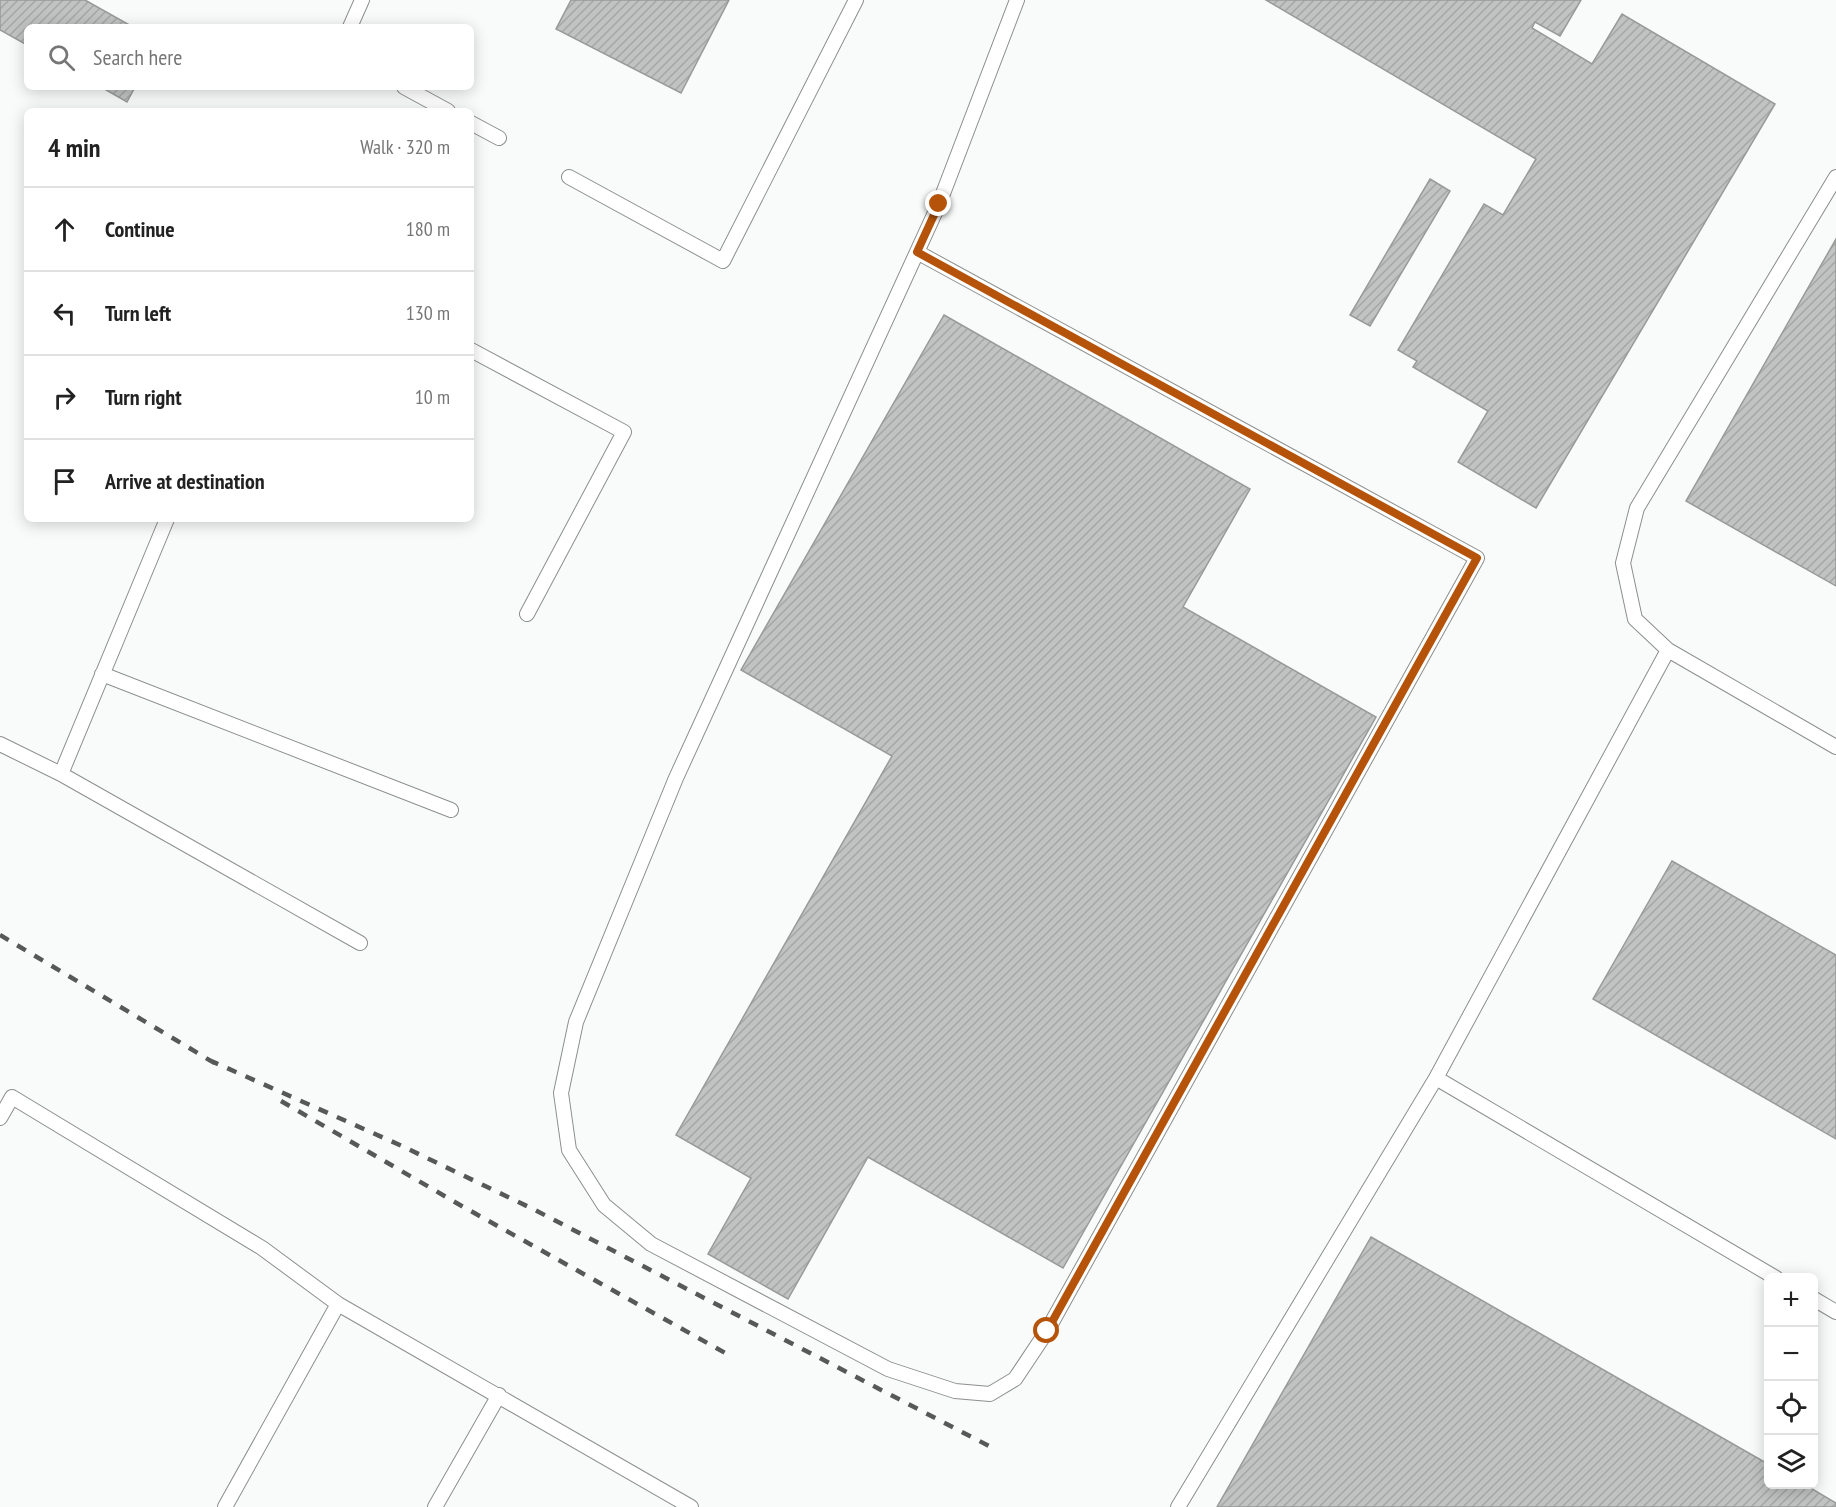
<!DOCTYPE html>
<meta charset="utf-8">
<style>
:root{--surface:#fff;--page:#f6f6f6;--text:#222;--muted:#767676;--line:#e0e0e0}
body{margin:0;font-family:"PT Sans Narrow",sans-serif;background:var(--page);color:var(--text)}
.controls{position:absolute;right:18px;bottom:18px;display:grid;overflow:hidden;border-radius:9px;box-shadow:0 3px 15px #0003}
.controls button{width:54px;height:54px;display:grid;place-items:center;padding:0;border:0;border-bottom:2px solid var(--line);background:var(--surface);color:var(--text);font:30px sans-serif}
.stop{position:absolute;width:18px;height:18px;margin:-14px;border:4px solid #b45309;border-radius:50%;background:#fff}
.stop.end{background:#b45309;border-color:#fff;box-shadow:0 2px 6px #0008}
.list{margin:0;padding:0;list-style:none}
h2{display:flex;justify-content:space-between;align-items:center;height:78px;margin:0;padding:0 24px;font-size:26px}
h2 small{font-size:20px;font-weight:400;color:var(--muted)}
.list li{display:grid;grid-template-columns:39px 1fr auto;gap:18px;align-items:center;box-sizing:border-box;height:84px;padding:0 24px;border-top:2px solid var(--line)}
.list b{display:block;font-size:22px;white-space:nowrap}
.list em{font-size:20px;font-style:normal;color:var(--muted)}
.icon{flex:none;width:33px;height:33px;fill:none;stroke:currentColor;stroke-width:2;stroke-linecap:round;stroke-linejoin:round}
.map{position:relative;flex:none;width:1836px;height:1507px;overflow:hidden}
.search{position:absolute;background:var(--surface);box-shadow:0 3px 15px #0003;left:24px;top:24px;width:450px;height:66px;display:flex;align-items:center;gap:15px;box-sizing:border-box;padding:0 21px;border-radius:9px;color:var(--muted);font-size:22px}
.panel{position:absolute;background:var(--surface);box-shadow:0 3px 15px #0003;left:24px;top:108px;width:450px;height:414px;border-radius:9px}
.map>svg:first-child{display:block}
</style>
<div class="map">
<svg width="1836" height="1507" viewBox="0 0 1836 1507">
<defs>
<pattern id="building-hatch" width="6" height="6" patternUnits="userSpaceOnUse" patternTransform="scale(1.5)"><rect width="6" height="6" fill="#c0c3c1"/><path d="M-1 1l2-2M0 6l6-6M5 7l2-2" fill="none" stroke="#a5a7a6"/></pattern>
</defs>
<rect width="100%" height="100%" fill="#f8fbf9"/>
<path fill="url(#building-hatch)" stroke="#979b98" stroke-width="1.5" d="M0,0H85L133,27H27V45L0,30Z
M571,0H729L681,93L556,29Z
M1266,0H1581L1560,36L1535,22L1532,28L1592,64L1622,14L1775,104L1536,508L1458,462L1488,411L1413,367L1417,361L1398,350L1484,204L1503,215L1536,159Z
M101,87H135L127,102Z
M1430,179L1450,191L1370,326L1350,315Z
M1836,239V586L1686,501Z
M944,315L1250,489L1183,607L1376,717L1063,1268L868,1157L788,1299L708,1254L751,1178L676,1135L892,756L741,670Z
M1672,861L1836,955V1139L1593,999Z
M1371,1237L1768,1464V1484H1804L1836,1503V1507H1217Z"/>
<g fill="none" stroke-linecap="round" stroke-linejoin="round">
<g stroke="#8c8f8d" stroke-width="16">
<path id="service" d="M350,27L362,0
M404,87L448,111
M471,123L499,138
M569,177L723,261L856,0
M917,252L1477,558L1047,1331L1015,1379L990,1394L955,1391L888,1369L651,1244L604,1205L569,1150L561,1093L576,1022L676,778L939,204L1017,0
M471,350L624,432L527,614
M1668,650L1635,619L1623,563L1637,508L1836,177
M102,674L451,810
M0,744L61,774L360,943
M61,774L167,519
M1436,1078L1776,1278
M0,1118L12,1097L262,1248L338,1304L225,1507
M1814,1299L1836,1312
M338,1304L691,1507
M435,1507L499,1395
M1178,1507L1436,1078L1668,650L1836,747"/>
</g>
<use href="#service" stroke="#fff" stroke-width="14"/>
<path stroke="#575858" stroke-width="4.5" stroke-dasharray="10 10" stroke-linecap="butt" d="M0,935L216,1064
M209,1060L402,1146L535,1210L989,1446
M281,1101L460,1205L727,1354"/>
</g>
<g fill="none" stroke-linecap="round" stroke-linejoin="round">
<path stroke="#b45309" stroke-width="8" d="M939,204L917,252L1477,558L1047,1331"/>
</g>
</svg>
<div class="controls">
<button>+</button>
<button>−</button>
<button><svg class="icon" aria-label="locate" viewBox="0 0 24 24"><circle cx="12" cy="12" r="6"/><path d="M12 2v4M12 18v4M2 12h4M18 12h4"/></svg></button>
<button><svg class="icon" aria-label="layers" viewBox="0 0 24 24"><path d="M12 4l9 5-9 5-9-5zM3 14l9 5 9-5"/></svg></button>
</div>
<div class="stop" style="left:1047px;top:1331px"></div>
<div class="stop end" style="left:939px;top:204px"></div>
<div class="search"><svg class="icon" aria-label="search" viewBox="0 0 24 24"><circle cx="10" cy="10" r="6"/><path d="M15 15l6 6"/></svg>Search here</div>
<section class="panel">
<h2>4 min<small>Walk · 320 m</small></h2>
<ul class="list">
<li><svg class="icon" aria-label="ahead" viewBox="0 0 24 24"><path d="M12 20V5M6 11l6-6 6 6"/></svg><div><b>Continue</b></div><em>180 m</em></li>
<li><svg class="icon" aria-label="left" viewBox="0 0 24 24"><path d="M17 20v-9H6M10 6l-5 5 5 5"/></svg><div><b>Turn left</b></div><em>130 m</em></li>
<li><svg class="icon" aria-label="right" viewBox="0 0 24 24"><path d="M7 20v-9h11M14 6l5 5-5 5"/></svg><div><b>Turn right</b></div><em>10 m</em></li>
<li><svg class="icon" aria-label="arrive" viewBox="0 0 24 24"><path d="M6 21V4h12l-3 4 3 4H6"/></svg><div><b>Arrive at destination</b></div></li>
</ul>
</section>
</div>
